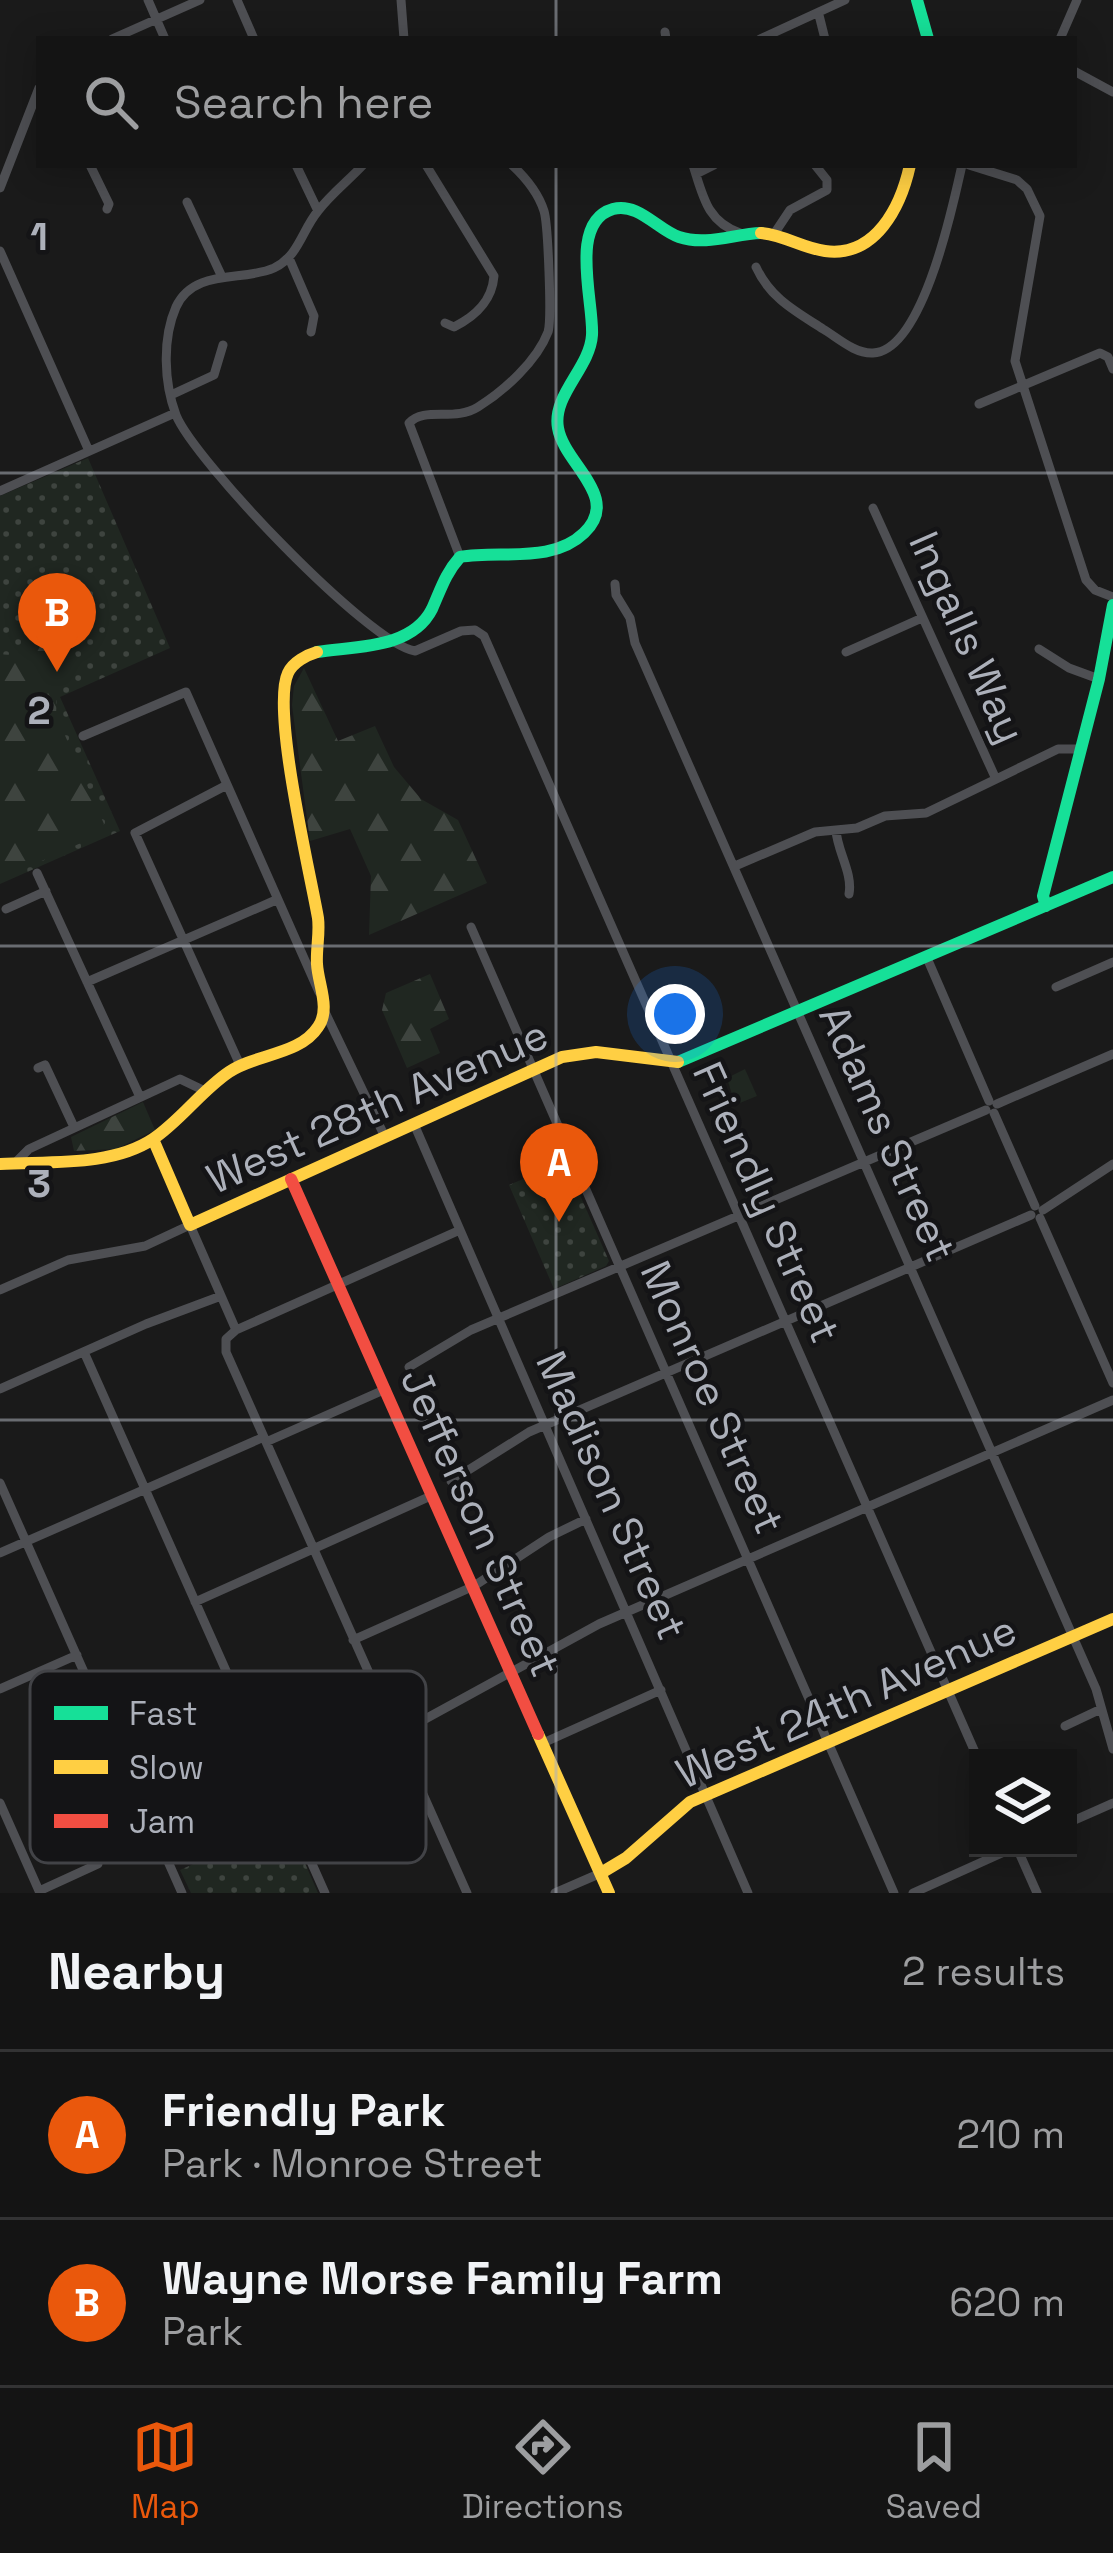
<!DOCTYPE html>
<meta charset="utf-8">
<style>
:root{--surface:#141414;--page:#1d1d1d;--text:#f1f3f6;--muted:#9d9ea0;--line:#333334;--accent:#ea580c}
body{margin:0;font-family:"Space Grotesk",sans-serif;background:var(--page);color:var(--text)}
.controls{position:absolute;right:36px;bottom:36px;display:grid;overflow:hidden;border-radius:0px;box-shadow:0 6px 30px #0003}
.controls button{width:108px;height:108px;display:grid;place-items:center;padding:0;border:0;border-bottom:3px solid var(--line);background:var(--surface);color:var(--text);font:60px sans-serif}
.you{position:absolute;left:675px;top:1014px;width:42px;height:42px;margin:-30px;border:9px solid #fff;border-radius:50%;background:#1a73e8;box-shadow:0 0 0 18px #1a73e833}
.badge{display:grid;place-items:center;width:78px;height:78px;border-radius:50%;background:var(--accent);color:#fff;font-size:39px;font-weight:700}
.pin{position:absolute;translate:-50% -99px;filter:drop-shadow(0 3px 6px #0008)}
.pin::after{content:'';position:absolute;top:63px;width:42px;height:36px;background:inherit;clip-path:polygon(0 0,100% 0,50% 100%)}
.list{margin:0;padding:0;list-style:none}
h2{display:flex;justify-content:space-between;align-items:center;height:156px;margin:0;padding:0 48px;font-size:51px}
h2 small{font-size:39px;font-weight:400;color:var(--muted)}
.list li{display:grid;grid-template-columns:78px 1fr auto;gap:36px;align-items:center;box-sizing:border-box;height:168px;padding:0 48px;border-top:3px solid var(--line)}
.list b{display:block;font-size:45px;white-space:nowrap}
.list p{margin:0;font-size:39px;white-space:nowrap;color:var(--muted)}
.list em{font-size:39px;font-style:normal;color:var(--muted)}
.icon{flex:none;width:66px;height:66px;fill:none;stroke:currentColor;stroke-width:2;stroke-linecap:round;stroke-linejoin:round}
.map{position:relative;flex:none;width:1113px;height:1893px;overflow:hidden}
.search{position:absolute;background:var(--surface);box-shadow:0 6px 30px #0003;left:36px;right:36px;top:36px;height:132px;display:flex;align-items:center;gap:30px;box-sizing:border-box;padding:0 42px;border-radius:0px;color:var(--muted);font-size:45px}
.sheet{height:492px;background:var(--surface)}
nav{display:flex;justify-content:space-around;align-items:center;box-sizing:border-box;height:168px;border-top:3px solid var(--line);background:var(--surface);font-size:33px;color:var(--muted)}
nav a{display:grid;justify-items:center;gap:6px}
nav .on{color:var(--accent)}
.map>svg:first-child{display:block}
</style>
<div class="map">
<svg width="1113" height="1893" viewBox="0 0 1113 1893">
<defs>
<pattern id="grass-dots" width="8" height="8" patternUnits="userSpaceOnUse" patternTransform="scale(3)"><rect width="8" height="8" fill="#202721"/><path d="M2 2h.1M6 6h.1" fill="none" stroke="#3e443f" stroke-width="1.8" stroke-linecap="round"/></pattern>
<pattern id="forest-firs" width="22" height="20" patternUnits="userSpaceOnUse" patternTransform="scale(3)"><rect width="22" height="20" fill="#202721"/><path d="M5 1l3.5 6h-7zM16 11l3.5 6h-7z" fill="#3e443f"/></pattern>
</defs>
<rect width="100%" height="100%" fill="#1a1a1a"/>
<path fill="url(#grass-dots)" d="M88,458L170,648L60,697L120,831L0,884V496Z
M565,1161L609,1261L606,1266L554,1289L509,1185Z
M287,1822L318,1893H191L180,1870Z"/>
<path fill="url(#forest-firs)" d="M61,635L70,641L77,659L67,682L57,692L56,715L104,824L94,837L0,880V654C26,659 38,637 61,635Z
M304,668L338,741L375,726L394,767L421,799L458,820L487,883L369,935L371,876L350,829L310,841L292,705L294,686Z
M430,974L449,1019L430,1029L440,1053L407,1068L382,1010L386,993Z
M143,1102L155,1130L116,1149L74,1151L71,1137Z"/>
<path fill="#202721" d="M745,1069L757,1096L735,1105L727,1078Z"/>
<g fill="none" stroke-linecap="round" stroke-linejoin="round">
<path stroke="#4e4f53" stroke-width="9" d="M148,0L165,39
M237,0L254,39
M401,0L404,39
M819,15L825,39
M665,32L666,39
M112,39L200,0
M760,39L845,0
M1060,39L1077,0
M1074,71L1113,92
M90,165L109,204L107,209
M296,165L318,211
M363,165C349,180 331,194 318,211C302,230 299,256 274,268C243,282 194,268 176,307C162,339 164,383 176,415C194,460 369,644 415,651L461,631L475,630L484,636L978,1759
M426,165L494,276C492,301 476,316 454,327L445,323
M693,165C703,196 707,222 740,233
M969,165L1017,180L1027,189L1040,216L1015,361L1086,580L1095,590L1113,597
M696,174L714,165
M0,188L39,88
M187,202L222,277
M774,234L790,210L827,190V180L815,165
M0,251L89,451
M289,258L314,316L311,332
M756,267C770,298 795,311 823,329C838,338 855,354 873,353C923,351 953,205 962,165
M171,395L214,375L223,345
M979,404L1100,353L1108,357L1113,369
M0,491L175,413
M873,508L995,777
M460,557L409,423C425,406 454,422 478,407C504,391 537,361 548,332C552,320 548,224 544,211C538,192 526,178 512,165
M615,584L616,595L630,618L635,643L1096,1689L1113,1749
M1039,649L1069,668L1099,679
M846,652L922,618
M83,736L186,692L319,992
M225,786L135,833L240,1065
M836,830C837,851 853,873 849,894
M735,866L815,832L857,828L885,816L926,813L1058,749H1078
M37,873L140,1097
M6,909L46,891
M471,927L894,1893
M927,958L989,1101
M87,982L276,900
M1056,987L1113,962
M324,1010L385,1137
M38,1068L45,1065L74,1127
M997,1104L1113,1054
M994,1113L1035,1206
M414,1124L748,1893
M17,1161L29,1149L180,1079L205,1091
M1043,1210L1113,1164
M1040,1218L1113,1383
M0,1290L68,1260L145,1246L190,1225L236,1330L226,1339V1352L467,1893
M236,1330L460,1230
M84,1352L325,1893
M409,1367L471,1330L986,1110
M0,1389L146,1324L221,1296
M266,1442L386,1389
M451,1481L529,1432L1031,1215
M0,1483L182,1893
M0,1553L264,1437
M195,1602L433,1495
M353,1640L474,1586L549,1537L586,1519
M0,1689L77,1655
M1065,1726L1101,1709
M543,1743L661,1690
M278,1787L396,1735L599,1624L1113,1400
M0,1803L40,1893
M1068,1823L1113,1803
M1017,1848L1037,1893
M39,1891L98,1864
M555,1893L601,1873
M913,1893L1013,1848"/>
<path stroke="#16e098" stroke-width="12" d="M917,0L928,39
M317,652C356,646 412,649 432,609C441,589 445,574 460,557C500,550 552,564 584,533C622,497 564,464 558,428C552,395 590,368 592,335C594,302 568,222 613,209C638,202 658,230 679,237C706,246 734,234 761,233
M1046,906L1043,896L1099,679L1113,605
M678,1062L1113,877"/>
<path stroke="#ffcf43" stroke-width="12" d="M761,233C784,235 803,248 825,251C876,258 901,206 910,165
M153,1139L190,1225L562,1057L596,1052L678,1062
M0,1164C48,1161 111,1167 153,1139C181,1120 201,1091 229,1072C255,1054 300,1055 318,1027C331,1009 318,984 317,964C316,949 320,933 318,918C310,872 271,709 288,673C293,662 307,655 317,652
M538,1734L609,1893
M601,1873L626,1858L690,1802L1113,1619"/>
<path stroke="#f24e42" stroke-width="12" d="M291,1179L538,1734"/>
</g>
<path fill="none" stroke="#acb0ba" stroke-width="3" stroke-opacity="0.55" d="M556,0V39M556,165V1893M0,473H1113M0,946H1113M0,1420H1113"/>
<g text-anchor="middle" stroke-width="9" stroke-linejoin="round" paint-order="stroke">
<g font-size="42" fill="#acb0ba" stroke="#141416">
<text transform="translate(968 637) rotate(66)" y="15">Ingalls Way</text>
<text transform="translate(377 1106) rotate(-24)" y="15">West 28th Avenue</text>
<text transform="translate(888 1133) rotate(66)" y="15">Adams Street</text>
<text transform="translate(767 1202) rotate(66)" y="15">Friendly Street</text>
<text transform="translate(713 1397) rotate(66)" y="15">Monroe Street</text>
<text transform="translate(612 1495) rotate(66)" y="15">Madison Street</text>
<text transform="translate(481 1522) rotate(66)" y="15">Jefferson Street</text>
<text transform="translate(846 1701) rotate(-24)" y="15">West 24th Avenue</text>
</g>
</g>
<rect x="30" y="1671" width="396" height="192" rx="18" fill="#141416" stroke="#424347" stroke-width="3"/>
<rect x="54" y="1706" width="54" height="14" fill="#16e098"/>
<rect x="54" y="1760" width="54" height="14" fill="#ffcf43"/>
<rect x="54" y="1814" width="54" height="14" fill="#f24e42"/>
<g font-size="33" fill="#acb0ba">
<text x="129" y="1725">Fast</text>
<text x="129" y="1779">Slow</text>
<text x="129" y="1833">Jam</text>
</g>
<g font-size="39" text-anchor="middle" font-weight="bold" fill="#acb0ba" stroke="#141416" stroke-width="9" stroke-linejoin="round" paint-order="stroke">
<text x="39" y="250">1</text>
<text x="39" y="724">2</text>
<text x="39" y="1197">3</text>
</g>
</svg>
<div class="controls">
<button><svg class="icon" aria-label="layers" viewBox="0 0 24 24"><path d="M12 4l9 5-9 5-9-5zM3 14l9 5 9-5"/></svg></button>
</div>
<div class="you"></div>
<div class="pin badge" style="left:559px;top:1222px">A</div>
<div class="pin badge" style="left:57px;top:672px">B</div>
<div class="search"><svg class="icon" aria-label="search" viewBox="0 0 24 24"><circle cx="10" cy="10" r="6"/><path d="M15 15l6 6"/></svg>Search here</div>
</div>
<section class="sheet">
<h2>Nearby<small>2 results</small></h2>
<ul class="list">
<li><span class="badge">A</span><div><b>Friendly Park</b><p>Park · Monroe Street</p></div><em>210 m</em></li>
<li><span class="badge">B</span><div><b>Wayne Morse Family Farm</b><p>Park</p></div><em>620 m</em></li>
</ul>
</section>
<nav>
<a class="on"><svg class="icon" aria-label="map" viewBox="0 0 24 24"><path d="M3 6l6-2 6 2 6-2v14l-6 2-6-2-6 2zM9 4v14M15 6v14"/></svg>Map</a>
<a><svg class="icon" aria-label="directions" viewBox="0 0 24 24"><path d="M12 3l9 9-9 9-9-9zM9 14v-3h6M13 9l2 2-2 2"/></svg>Directions</a>
<a><svg class="icon" aria-label="saved" viewBox="0 0 24 24"><path d="M7 4h10v16l-5-4-5 4z"/></svg>Saved</a>
</nav>
